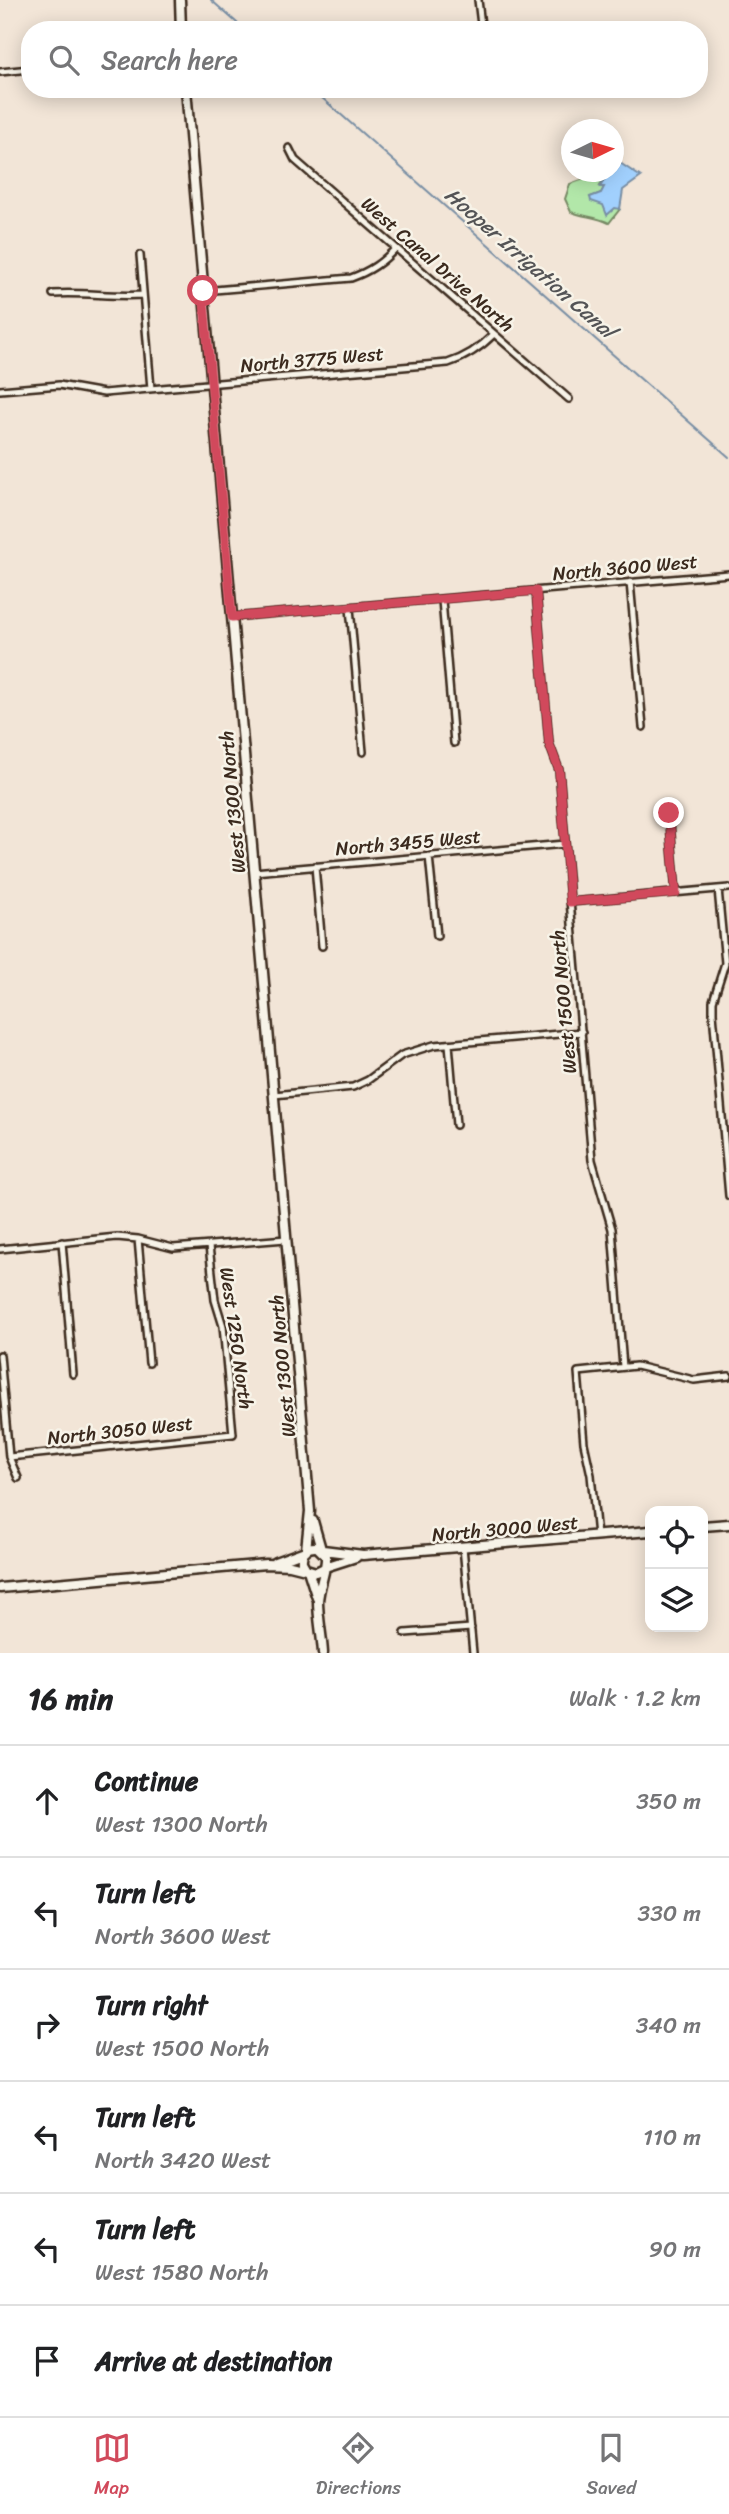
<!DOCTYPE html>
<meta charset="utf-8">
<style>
:root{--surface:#fff;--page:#f2f2f2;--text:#202124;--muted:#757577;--line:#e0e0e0;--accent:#d1495b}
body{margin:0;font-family:Sriracha,sans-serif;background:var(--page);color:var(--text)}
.controls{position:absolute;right:21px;bottom:21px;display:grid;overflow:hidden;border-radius:14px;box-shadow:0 4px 18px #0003}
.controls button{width:63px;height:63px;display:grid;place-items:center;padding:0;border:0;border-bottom:2px solid var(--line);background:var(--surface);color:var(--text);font:35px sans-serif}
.compass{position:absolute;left:561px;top:119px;width:63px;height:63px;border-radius:50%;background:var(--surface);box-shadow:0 4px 18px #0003;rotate:85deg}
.stop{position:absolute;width:21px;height:21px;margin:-16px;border:5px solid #d1495b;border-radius:50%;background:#fff}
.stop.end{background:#d1495b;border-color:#fff;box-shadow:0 2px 7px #0008}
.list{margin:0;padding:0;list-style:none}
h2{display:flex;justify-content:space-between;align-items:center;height:91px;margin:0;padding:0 28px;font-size:30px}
h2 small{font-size:23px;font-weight:400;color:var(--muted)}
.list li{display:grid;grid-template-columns:46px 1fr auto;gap:21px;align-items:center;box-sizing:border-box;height:112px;padding:0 28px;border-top:2px solid var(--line)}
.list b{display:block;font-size:26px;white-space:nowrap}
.list p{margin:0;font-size:23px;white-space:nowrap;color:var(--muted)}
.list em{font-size:23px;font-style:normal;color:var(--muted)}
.icon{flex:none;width:38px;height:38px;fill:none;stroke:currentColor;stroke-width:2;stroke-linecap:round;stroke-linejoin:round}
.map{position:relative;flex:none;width:729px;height:1653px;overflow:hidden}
.search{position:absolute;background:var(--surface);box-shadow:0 4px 18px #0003;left:21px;right:21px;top:21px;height:77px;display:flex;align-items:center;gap:18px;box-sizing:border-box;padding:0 24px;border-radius:28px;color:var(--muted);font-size:26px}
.sheet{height:763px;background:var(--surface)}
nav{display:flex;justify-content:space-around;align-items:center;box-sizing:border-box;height:98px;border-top:2px solid var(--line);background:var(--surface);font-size:19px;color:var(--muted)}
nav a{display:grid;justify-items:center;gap:4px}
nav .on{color:var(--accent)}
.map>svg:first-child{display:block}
</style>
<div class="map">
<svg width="729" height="1653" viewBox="0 0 729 1653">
<rect width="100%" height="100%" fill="#f2e5d7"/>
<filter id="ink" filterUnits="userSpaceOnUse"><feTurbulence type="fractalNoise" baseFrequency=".0143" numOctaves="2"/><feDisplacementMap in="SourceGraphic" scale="14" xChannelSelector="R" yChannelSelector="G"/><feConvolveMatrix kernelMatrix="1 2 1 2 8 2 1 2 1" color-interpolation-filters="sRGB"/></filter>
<g filter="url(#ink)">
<path fill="#b2e7a9" stroke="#768864" stroke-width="2" d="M592,176L605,178L600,186L605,187L601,193L591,197L620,209L609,223C597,217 585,217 571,212L565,199L570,184Z"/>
<path fill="#a1d0fd" stroke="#788ea4" stroke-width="2" d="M614,159L641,177L623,190L620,209L615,208L607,215L603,205L591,201L590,197L601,193L604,187H600L609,172H614Z"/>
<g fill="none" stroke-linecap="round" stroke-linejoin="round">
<path stroke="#788ea4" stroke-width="2" d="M211,0L245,30
M312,89L729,457"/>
<g stroke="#3b2a1e" stroke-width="10">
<path id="street" d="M478,0L481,25
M0,72L30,69
M289,148L295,160L569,399
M140,255L151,389
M203,291L351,278C370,271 382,263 396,248
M53,294C84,292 112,297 143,295
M0,390L59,385L104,393L448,363C467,357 480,348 494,334
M630,582L643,727
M536,591L549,743L559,770L592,1160L612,1229L623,1367
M442,600L454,743
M350,608L363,752
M232,617L729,574
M669,812L676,893
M429,856L437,936
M315,866L322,946
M254,872L565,844
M718,889L725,963L713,1001V1013L729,1196
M570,902L729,888
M449,1044L456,1125
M274,1095L353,1087L368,1080L402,1055L434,1045L582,1032
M138,1239L149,1363
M62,1242L73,1374
M0,1249L117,1237L138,1239L173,1248L286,1239
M0,1355L9,1457L18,1478
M9,1457L233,1434L223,1326L215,1300L209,1246
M597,1536L591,1475L584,1443L578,1372L636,1366L694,1380L729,1376
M463,1547L473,1653
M405,1633L471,1628"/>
</g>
<g stroke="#3b2a1e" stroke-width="13">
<path id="secondary" d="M180,0L181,30
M186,89L310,1511L306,1550
M313,1521L321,1549
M703,1526L729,1524
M323,1550L363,1555L650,1531
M275,1562L305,1551
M325,1567L356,1557
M308,1570L317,1598
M0,1588L266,1564L290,1565L306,1569
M323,1653C322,1636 318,1618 318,1601C319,1586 327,1568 326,1556L317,1547C307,1546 301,1552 302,1562L306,1569L316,1572L324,1568"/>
</g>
<use href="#street" stroke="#f7f3e8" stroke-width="5"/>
<use href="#secondary" stroke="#f7f3e8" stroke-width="8"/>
</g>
</g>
<g fill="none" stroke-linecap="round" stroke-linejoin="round" filter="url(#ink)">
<path stroke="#d1495b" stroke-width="9" d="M203,291L232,617L536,591L549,743L559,770L570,902L676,893L669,813"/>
</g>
<g text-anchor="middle" stroke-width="5" stroke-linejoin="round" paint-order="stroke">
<g font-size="19" fill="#3b2a1e" stroke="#f7f3e8">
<text transform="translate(438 264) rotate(41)" y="7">West Canal Drive North</text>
<text transform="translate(312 359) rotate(-5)" y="7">North 3775 West</text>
<text transform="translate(625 567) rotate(-5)" y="7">North 3600 West</text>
<text transform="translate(232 802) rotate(-95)" y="7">West 1300 North</text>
<text transform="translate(408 842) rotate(-5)" y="7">North 3455 West</text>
<text transform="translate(563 1002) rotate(-95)" y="7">West 1500 North</text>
<text transform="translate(237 1338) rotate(82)" y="7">West 1250 North</text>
<text transform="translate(282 1366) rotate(-95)" y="7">West 1300 North</text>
<text transform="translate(120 1430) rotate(-6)" y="7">North 3050 West</text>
<text transform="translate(505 1528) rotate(-5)" y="7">North 3000 West</text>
</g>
<g font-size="21" font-style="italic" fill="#545456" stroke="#f7f3e8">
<text transform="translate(530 263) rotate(41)" y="7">Hooper Irrigation Canal</text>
</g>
</g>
</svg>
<div class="controls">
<button><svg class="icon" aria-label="locate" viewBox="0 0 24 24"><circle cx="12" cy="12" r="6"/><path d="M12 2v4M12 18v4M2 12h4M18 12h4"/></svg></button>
<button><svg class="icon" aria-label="layers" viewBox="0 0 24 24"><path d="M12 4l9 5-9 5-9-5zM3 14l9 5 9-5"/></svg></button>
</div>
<svg class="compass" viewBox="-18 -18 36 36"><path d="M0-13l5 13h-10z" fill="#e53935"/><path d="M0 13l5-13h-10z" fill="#757577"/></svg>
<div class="stop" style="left:203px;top:291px"></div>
<div class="stop end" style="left:669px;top:813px"></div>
<div class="search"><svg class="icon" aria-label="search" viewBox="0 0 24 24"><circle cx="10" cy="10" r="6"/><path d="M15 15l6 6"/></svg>Search here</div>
</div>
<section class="sheet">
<h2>16 min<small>Walk · 1.2 km</small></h2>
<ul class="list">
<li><svg class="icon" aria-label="ahead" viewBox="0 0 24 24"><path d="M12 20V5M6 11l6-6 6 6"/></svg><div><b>Continue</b><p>West 1300 North</p></div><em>350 m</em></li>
<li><svg class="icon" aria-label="left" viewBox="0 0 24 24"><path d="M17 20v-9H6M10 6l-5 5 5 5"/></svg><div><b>Turn left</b><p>North 3600 West</p></div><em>330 m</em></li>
<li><svg class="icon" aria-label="right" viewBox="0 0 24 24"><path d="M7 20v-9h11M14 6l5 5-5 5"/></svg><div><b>Turn right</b><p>West 1500 North</p></div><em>340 m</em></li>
<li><svg class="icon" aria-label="left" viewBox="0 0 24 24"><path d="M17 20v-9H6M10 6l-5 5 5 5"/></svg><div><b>Turn left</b><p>North 3420 West</p></div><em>110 m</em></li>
<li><svg class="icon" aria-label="left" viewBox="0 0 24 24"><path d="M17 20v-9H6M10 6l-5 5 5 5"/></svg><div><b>Turn left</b><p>West 1580 North</p></div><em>90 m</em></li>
<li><svg class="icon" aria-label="arrive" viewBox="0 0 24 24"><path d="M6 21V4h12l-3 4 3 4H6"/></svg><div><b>Arrive at destination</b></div></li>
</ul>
</section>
<nav>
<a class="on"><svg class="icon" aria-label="map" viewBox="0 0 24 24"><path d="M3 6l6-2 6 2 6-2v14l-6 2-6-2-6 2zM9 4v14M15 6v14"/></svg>Map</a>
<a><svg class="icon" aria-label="directions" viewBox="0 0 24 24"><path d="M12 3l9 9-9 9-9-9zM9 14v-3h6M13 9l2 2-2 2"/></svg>Directions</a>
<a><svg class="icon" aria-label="saved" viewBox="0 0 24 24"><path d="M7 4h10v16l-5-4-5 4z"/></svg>Saved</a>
</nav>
